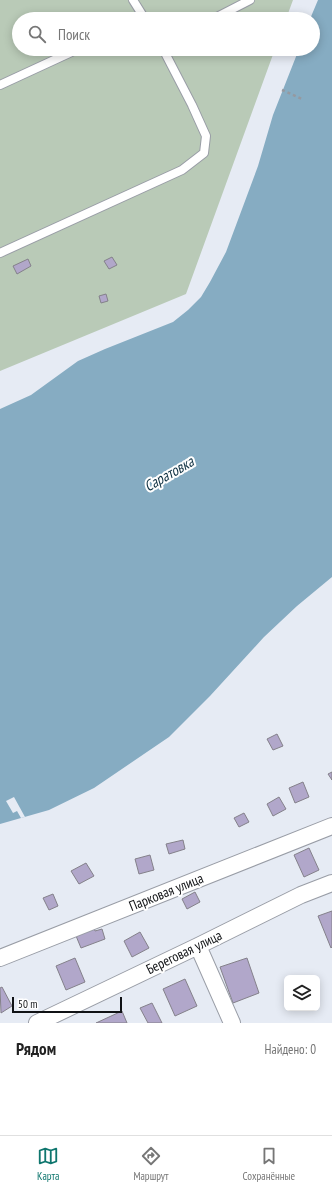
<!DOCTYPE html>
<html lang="ru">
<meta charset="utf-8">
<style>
:root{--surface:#fff;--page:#f2f2f2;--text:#222;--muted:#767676;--line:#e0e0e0;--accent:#0f766e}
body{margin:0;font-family:"PT Sans Narrow",sans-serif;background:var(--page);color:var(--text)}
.controls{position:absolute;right:12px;bottom:12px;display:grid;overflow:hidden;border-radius:6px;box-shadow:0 2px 10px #0003}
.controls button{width:36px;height:36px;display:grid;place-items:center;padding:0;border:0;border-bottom:1px solid var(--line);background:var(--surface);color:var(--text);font:20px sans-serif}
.scale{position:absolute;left:12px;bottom:10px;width:110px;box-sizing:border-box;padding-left:4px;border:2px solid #101215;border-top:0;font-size:11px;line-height:14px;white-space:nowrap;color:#101215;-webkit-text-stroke:3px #fff;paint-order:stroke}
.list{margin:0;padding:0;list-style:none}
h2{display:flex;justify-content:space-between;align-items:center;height:52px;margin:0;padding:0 16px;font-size:17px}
h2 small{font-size:13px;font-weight:400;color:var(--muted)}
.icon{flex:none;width:22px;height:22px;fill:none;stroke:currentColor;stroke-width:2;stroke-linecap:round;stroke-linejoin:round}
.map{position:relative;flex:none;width:332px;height:1023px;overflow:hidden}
.search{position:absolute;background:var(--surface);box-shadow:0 2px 10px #0003;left:12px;right:12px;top:12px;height:44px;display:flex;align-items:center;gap:10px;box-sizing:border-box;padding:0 14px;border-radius:22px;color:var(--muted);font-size:15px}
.sheet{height:112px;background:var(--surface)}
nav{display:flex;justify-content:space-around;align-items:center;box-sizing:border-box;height:56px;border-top:1px solid var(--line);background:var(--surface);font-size:11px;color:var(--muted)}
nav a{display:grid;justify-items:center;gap:2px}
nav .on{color:var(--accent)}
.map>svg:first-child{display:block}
</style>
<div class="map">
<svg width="332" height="1023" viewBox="0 0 332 1023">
<rect width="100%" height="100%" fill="#e6ebf4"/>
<path fill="#b9cab7" d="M0,0H293L286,19H19V49H275L186,294L0,371Z"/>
<path fill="#86acc2" d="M318,0H332V577L297,606L264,637L210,696L169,737L94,788L49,810L0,824V409L31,395L78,361L105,349L173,322L188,310L201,297L210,282L226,252L258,166L273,115L299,49H313V19H310Z"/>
<path fill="#e6ebf4" d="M14,797L25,817L21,818L17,811L13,813L6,801Z"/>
<path fill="#b1a7ca" stroke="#84818a" d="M112,257L117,265L109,269L104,261Z
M28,259L31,266L17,274L13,266Z
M106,294L108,301L101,303L99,296Z
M277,734L283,746L273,750L267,739Z
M332,772V780L328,774Z
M303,782L309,797L295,803L289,788Z
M279,797L286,809L273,816L267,804Z
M244,813L249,822L239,827L234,818Z
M183,840L185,849L169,854L166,844Z
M309,848L319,870L304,877L294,855Z
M150,855L154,870L139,874L135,859Z
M86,863L94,876L79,884L71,871Z
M195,892L200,902L187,909L182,899Z
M53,894L58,906L49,910L43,898Z
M332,911V947L331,948L318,916Z
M93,925L95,931L102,929L105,939L81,948L74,931Z
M140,932L149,948L132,957L124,941Z
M75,958L85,982L66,990L56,966Z
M247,958L259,993L233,1003L220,967Z
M185,979L197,1006L175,1016L163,989Z
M2,987L12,1006L1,1013L0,988Z
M152,1003L162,1023H148L140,1008Z
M122,1011L127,1023H96Z"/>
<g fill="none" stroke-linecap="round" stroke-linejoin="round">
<g stroke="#999da6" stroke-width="10">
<path id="lane" d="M133,0L143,16L137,19
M213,19L250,0
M0,85L78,49
M0,253L182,170L204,153L206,136L192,105L163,49"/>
</g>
<g stroke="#999da6" stroke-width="18">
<path id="street" d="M198,946L232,1023
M0,958L332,826
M37,1023L198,946L301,895L332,883"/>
</g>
<path stroke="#9599a0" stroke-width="2.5" stroke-dasharray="3 3" stroke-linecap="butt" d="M282,90L302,99"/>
<use href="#lane" stroke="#fff" stroke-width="8"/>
<use href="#street" stroke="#fff" stroke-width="16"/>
</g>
<g text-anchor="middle" stroke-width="4" stroke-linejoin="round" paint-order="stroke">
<g font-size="14" fill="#101215" stroke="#fff">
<text transform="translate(166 892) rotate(-22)" y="5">Парковая улица</text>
<text transform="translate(184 952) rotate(-26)" y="5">Береговая улица</text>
</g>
<g font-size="15" font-style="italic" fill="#0d2f40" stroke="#fff">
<text transform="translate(169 474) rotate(-30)" y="5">Саратовка</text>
</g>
</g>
</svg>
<div class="controls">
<button><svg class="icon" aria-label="layers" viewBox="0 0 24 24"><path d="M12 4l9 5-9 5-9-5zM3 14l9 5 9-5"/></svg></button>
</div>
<div class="scale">50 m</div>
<div class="search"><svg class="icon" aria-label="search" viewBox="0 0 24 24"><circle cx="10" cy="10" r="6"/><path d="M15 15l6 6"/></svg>Поиск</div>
</div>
<section class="sheet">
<h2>Рядом<small>Найдено: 0</small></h2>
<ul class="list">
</ul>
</section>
<nav>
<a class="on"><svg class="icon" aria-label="map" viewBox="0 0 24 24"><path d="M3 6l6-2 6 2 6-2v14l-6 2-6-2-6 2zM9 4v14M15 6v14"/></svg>Карта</a>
<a><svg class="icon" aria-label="directions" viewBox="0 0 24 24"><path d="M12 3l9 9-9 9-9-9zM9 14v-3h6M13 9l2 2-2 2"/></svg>Маршрут</a>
<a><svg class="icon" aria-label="saved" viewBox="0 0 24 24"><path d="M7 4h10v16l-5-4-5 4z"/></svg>Сохранённые</a>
</nav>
